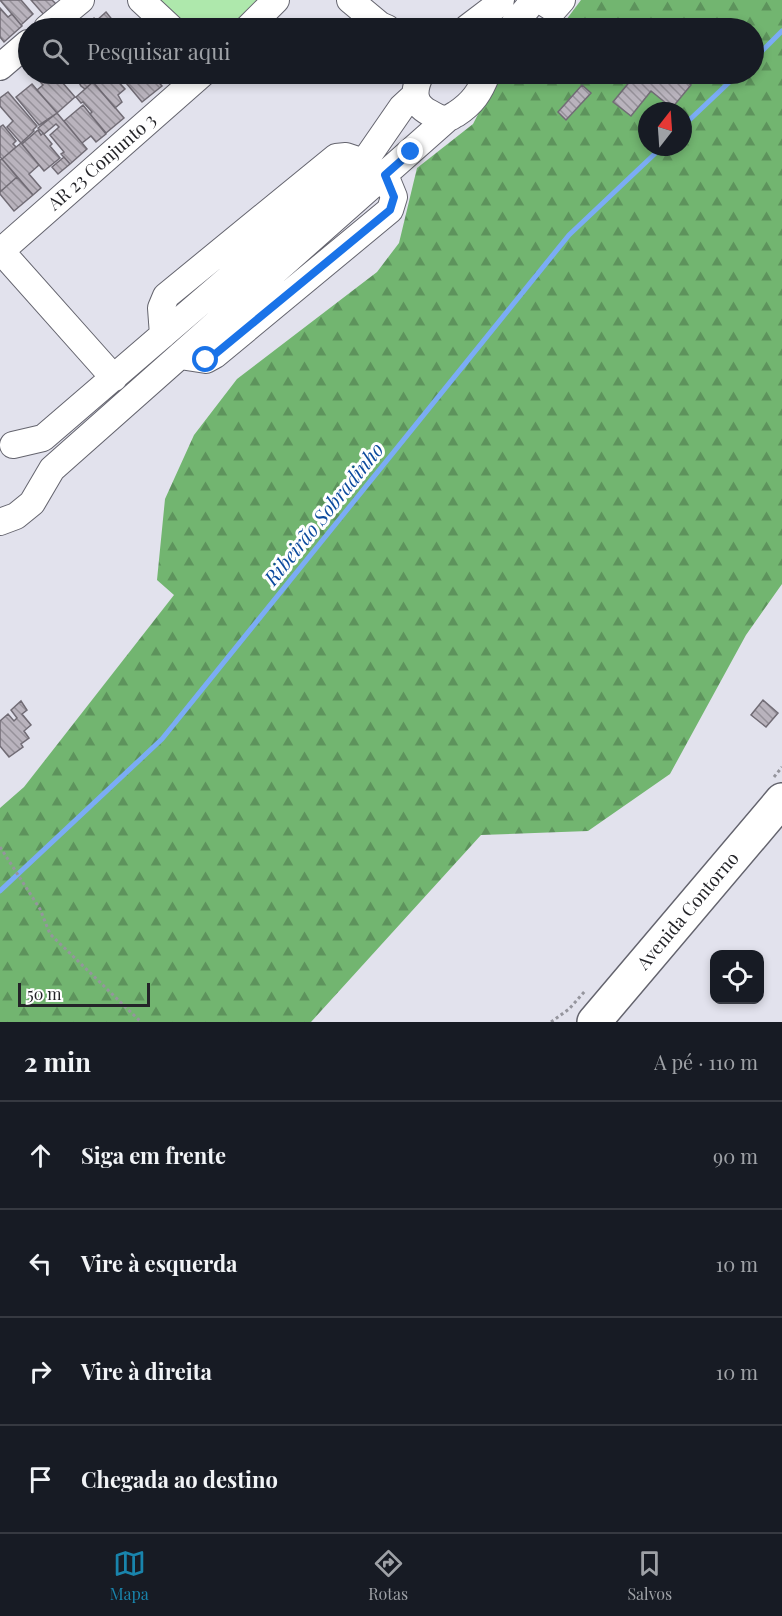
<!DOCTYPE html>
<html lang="pt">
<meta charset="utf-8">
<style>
:root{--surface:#171b24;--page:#20242c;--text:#f1f3f6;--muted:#9ea1a6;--line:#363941;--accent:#1984ac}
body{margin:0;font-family:"Playfair Display",serif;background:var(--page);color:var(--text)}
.controls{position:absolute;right:18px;bottom:18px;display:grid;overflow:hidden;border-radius:12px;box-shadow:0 3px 9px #0003}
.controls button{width:54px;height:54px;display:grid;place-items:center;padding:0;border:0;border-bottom:2px solid var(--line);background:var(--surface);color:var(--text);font:30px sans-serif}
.compass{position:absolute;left:638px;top:102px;width:54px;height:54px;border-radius:50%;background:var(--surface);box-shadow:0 3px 9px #0003;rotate:17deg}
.scale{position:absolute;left:18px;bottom:15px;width:132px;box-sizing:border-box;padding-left:6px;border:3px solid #242428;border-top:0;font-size:16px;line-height:21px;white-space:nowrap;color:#242428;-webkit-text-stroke:4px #fff;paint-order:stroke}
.stop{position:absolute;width:18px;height:18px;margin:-14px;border:4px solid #1a73e8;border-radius:50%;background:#fff}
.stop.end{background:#1a73e8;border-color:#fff;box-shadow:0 2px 6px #0008}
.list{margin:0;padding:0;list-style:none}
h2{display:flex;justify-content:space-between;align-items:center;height:78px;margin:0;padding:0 24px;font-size:26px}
h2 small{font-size:20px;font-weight:400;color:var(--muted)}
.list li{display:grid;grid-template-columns:39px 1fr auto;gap:18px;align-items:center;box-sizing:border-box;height:108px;padding:0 24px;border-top:2px solid var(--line)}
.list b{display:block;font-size:22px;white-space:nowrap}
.list em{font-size:20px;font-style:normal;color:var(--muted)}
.icon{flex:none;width:33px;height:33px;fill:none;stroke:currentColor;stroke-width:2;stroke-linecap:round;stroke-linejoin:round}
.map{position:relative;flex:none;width:782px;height:1022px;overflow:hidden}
.search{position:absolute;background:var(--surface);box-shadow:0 3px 9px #0003;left:18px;right:18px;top:18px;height:66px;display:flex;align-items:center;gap:15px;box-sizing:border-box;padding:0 21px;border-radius:33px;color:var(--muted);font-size:22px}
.sheet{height:510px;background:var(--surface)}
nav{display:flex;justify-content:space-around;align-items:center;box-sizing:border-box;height:84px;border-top:2px solid var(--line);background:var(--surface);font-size:16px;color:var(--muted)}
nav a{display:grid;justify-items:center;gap:3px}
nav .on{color:var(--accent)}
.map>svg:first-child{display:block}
</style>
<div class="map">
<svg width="782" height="1022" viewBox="0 0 782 1022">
<defs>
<pattern id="forest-firs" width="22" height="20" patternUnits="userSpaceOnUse" patternTransform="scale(1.5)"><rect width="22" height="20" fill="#72b570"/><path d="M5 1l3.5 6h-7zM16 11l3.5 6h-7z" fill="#5d935c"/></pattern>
<pattern id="building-back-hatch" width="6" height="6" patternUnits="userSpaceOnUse" patternTransform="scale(1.5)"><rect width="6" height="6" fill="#b9b3bd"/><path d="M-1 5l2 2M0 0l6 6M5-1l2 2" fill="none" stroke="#96919a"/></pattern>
</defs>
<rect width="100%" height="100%" fill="#e2e2ed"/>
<path fill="url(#forest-firs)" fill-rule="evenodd" d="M581,0H782V584L746,635L670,774L588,831L481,835L311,1022H0V808L24,787L174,595L157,580L165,499L194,435L237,379L377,272L399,243L417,168L473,124L499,74H754V28H555L563,24ZM647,111H683V147H647Z"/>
<path fill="#aee8ac" d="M157,0H264L237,28H183Z"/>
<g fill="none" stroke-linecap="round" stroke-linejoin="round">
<path stroke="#7bacf5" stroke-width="5" d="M754,59L782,31
M683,126L738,74
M0,891L162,739L569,235L662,147"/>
</g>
<path fill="url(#building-back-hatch)" stroke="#716c75" stroke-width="1.5" d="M0,0H21L33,14L21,25Z
M31,0H52L56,4L45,16Z
M0,8L8,17L12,14L22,26L4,42L0,37Z
M106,12L118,27L116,28L83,27L94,18L96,21Z
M33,74H55L75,97L57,113L37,90L43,85Z
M63,74H87L94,81L85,89L81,86L78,81L76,83L73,80L69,81Z
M103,74H118L114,77L125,89L118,95L122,102L115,108L93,82Z
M118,74H140L127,84Z
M140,74H151L162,86L142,102L127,84Z
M636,74H676L691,85L672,108L651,91L631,116L613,102Z
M93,82L124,118L106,133L90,114L92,112L83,102L81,103L76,97Z
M32,84L57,113L39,125L16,97Z
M582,85L591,93L566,120L558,112Z
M8,92L37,126L33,130L34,131L21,143L7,127L13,121L0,106V98Z
M83,105L106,134L96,142L91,136L82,143L64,121Z
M57,113L87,149L70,164L61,154L64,152L50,135L59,127L56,124L44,134L38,128Z
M3,125L16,141L13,144L16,147L2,159L0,157V127Z
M38,130L41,135L43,133L52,144L50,146L60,158L44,171L22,144Z
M21,143L39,165L29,174L41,188L33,195L2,159Z
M64,157L70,164L58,174L52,167Z
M2,159L17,177L0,192V160Z
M17,177L33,195L14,211L0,194V192Z
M763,700L778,713L766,727L751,715Z
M21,701L27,710L22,714L31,725L24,731L29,738L21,744L23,747L9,757L0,746V721L8,714L14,721L17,718L11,710Z"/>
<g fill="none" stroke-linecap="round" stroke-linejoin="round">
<g stroke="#64646e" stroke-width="28">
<path id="minor" d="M141,0L171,28
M350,0L380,25L387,28
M540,0L554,9L562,0
M47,28L81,0
M248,28L276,0
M467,28L496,6L501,0
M511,28L534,0
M0,67L28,43
M421,74C413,90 412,104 430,113C435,116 442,120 448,118C451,118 453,115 456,114C473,103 480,92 487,74
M0,250L114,378
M1,251L202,74
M163,335L161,308L166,296L336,157L346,156L364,162
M180,356L206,360L215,355L390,210L394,197L385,175
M13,445L43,438L364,162L402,107L415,95
M0,522L16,516L32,503L52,469L447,119"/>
</g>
<g stroke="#64646e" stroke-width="36">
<path id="major" d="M594,1022L782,800"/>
</g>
<path stroke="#95959d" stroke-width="3" stroke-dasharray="3 3" stroke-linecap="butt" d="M774,777L782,767
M0,847L40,909L50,934L141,1022
M551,1022L569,1009L585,991"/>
<use href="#minor" stroke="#fff" stroke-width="26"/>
<use href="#major" stroke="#fff" stroke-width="33"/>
</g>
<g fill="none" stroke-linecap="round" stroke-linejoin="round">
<path stroke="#1a73e8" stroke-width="8" d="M206,360L214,355L390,210L394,197L385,175L411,152"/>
</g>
<g text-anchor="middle" stroke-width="6" stroke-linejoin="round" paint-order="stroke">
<g font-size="18" fill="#242428" stroke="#fff">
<text transform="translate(102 162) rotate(-41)" y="6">AR 23 Conjunto 3</text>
<text transform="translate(688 911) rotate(-50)" y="6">Avenida Contorno</text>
</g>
<g font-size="20" font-style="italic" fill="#0d4b9e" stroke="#fff">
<text transform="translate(324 514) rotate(-51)" y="7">Ribeirão Sobradinho</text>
</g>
</g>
</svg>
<div class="controls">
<button><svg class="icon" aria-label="locate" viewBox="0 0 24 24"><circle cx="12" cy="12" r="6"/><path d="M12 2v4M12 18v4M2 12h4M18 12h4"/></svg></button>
</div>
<svg class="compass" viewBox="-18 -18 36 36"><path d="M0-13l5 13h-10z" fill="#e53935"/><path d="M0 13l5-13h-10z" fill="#9ea1a6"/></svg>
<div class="scale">50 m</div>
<div class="stop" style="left:206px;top:360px"></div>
<div class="stop end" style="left:411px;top:152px"></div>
<div class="search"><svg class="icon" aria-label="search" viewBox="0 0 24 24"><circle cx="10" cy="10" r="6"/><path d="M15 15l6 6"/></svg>Pesquisar aqui</div>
</div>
<section class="sheet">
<h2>2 min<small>A pé · 110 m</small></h2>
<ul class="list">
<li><svg class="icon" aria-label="ahead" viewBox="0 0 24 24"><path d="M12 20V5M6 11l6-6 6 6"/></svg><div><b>Siga em frente</b></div><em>90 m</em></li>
<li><svg class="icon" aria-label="left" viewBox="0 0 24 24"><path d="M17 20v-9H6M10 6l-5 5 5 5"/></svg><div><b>Vire à esquerda</b></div><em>10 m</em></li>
<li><svg class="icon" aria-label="right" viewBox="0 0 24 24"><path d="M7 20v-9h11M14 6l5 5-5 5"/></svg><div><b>Vire à direita</b></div><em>10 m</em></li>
<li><svg class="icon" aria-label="arrive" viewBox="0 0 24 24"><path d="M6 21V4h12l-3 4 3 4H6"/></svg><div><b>Chegada ao destino</b></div></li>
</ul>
</section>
<nav>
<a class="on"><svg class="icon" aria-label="map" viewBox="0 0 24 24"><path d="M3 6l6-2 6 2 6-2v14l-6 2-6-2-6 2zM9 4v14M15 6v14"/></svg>Mapa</a>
<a><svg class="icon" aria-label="directions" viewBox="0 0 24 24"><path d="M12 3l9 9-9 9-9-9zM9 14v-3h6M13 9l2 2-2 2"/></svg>Rotas</a>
<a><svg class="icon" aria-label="saved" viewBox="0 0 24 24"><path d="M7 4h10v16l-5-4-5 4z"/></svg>Salvos</a>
</nav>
